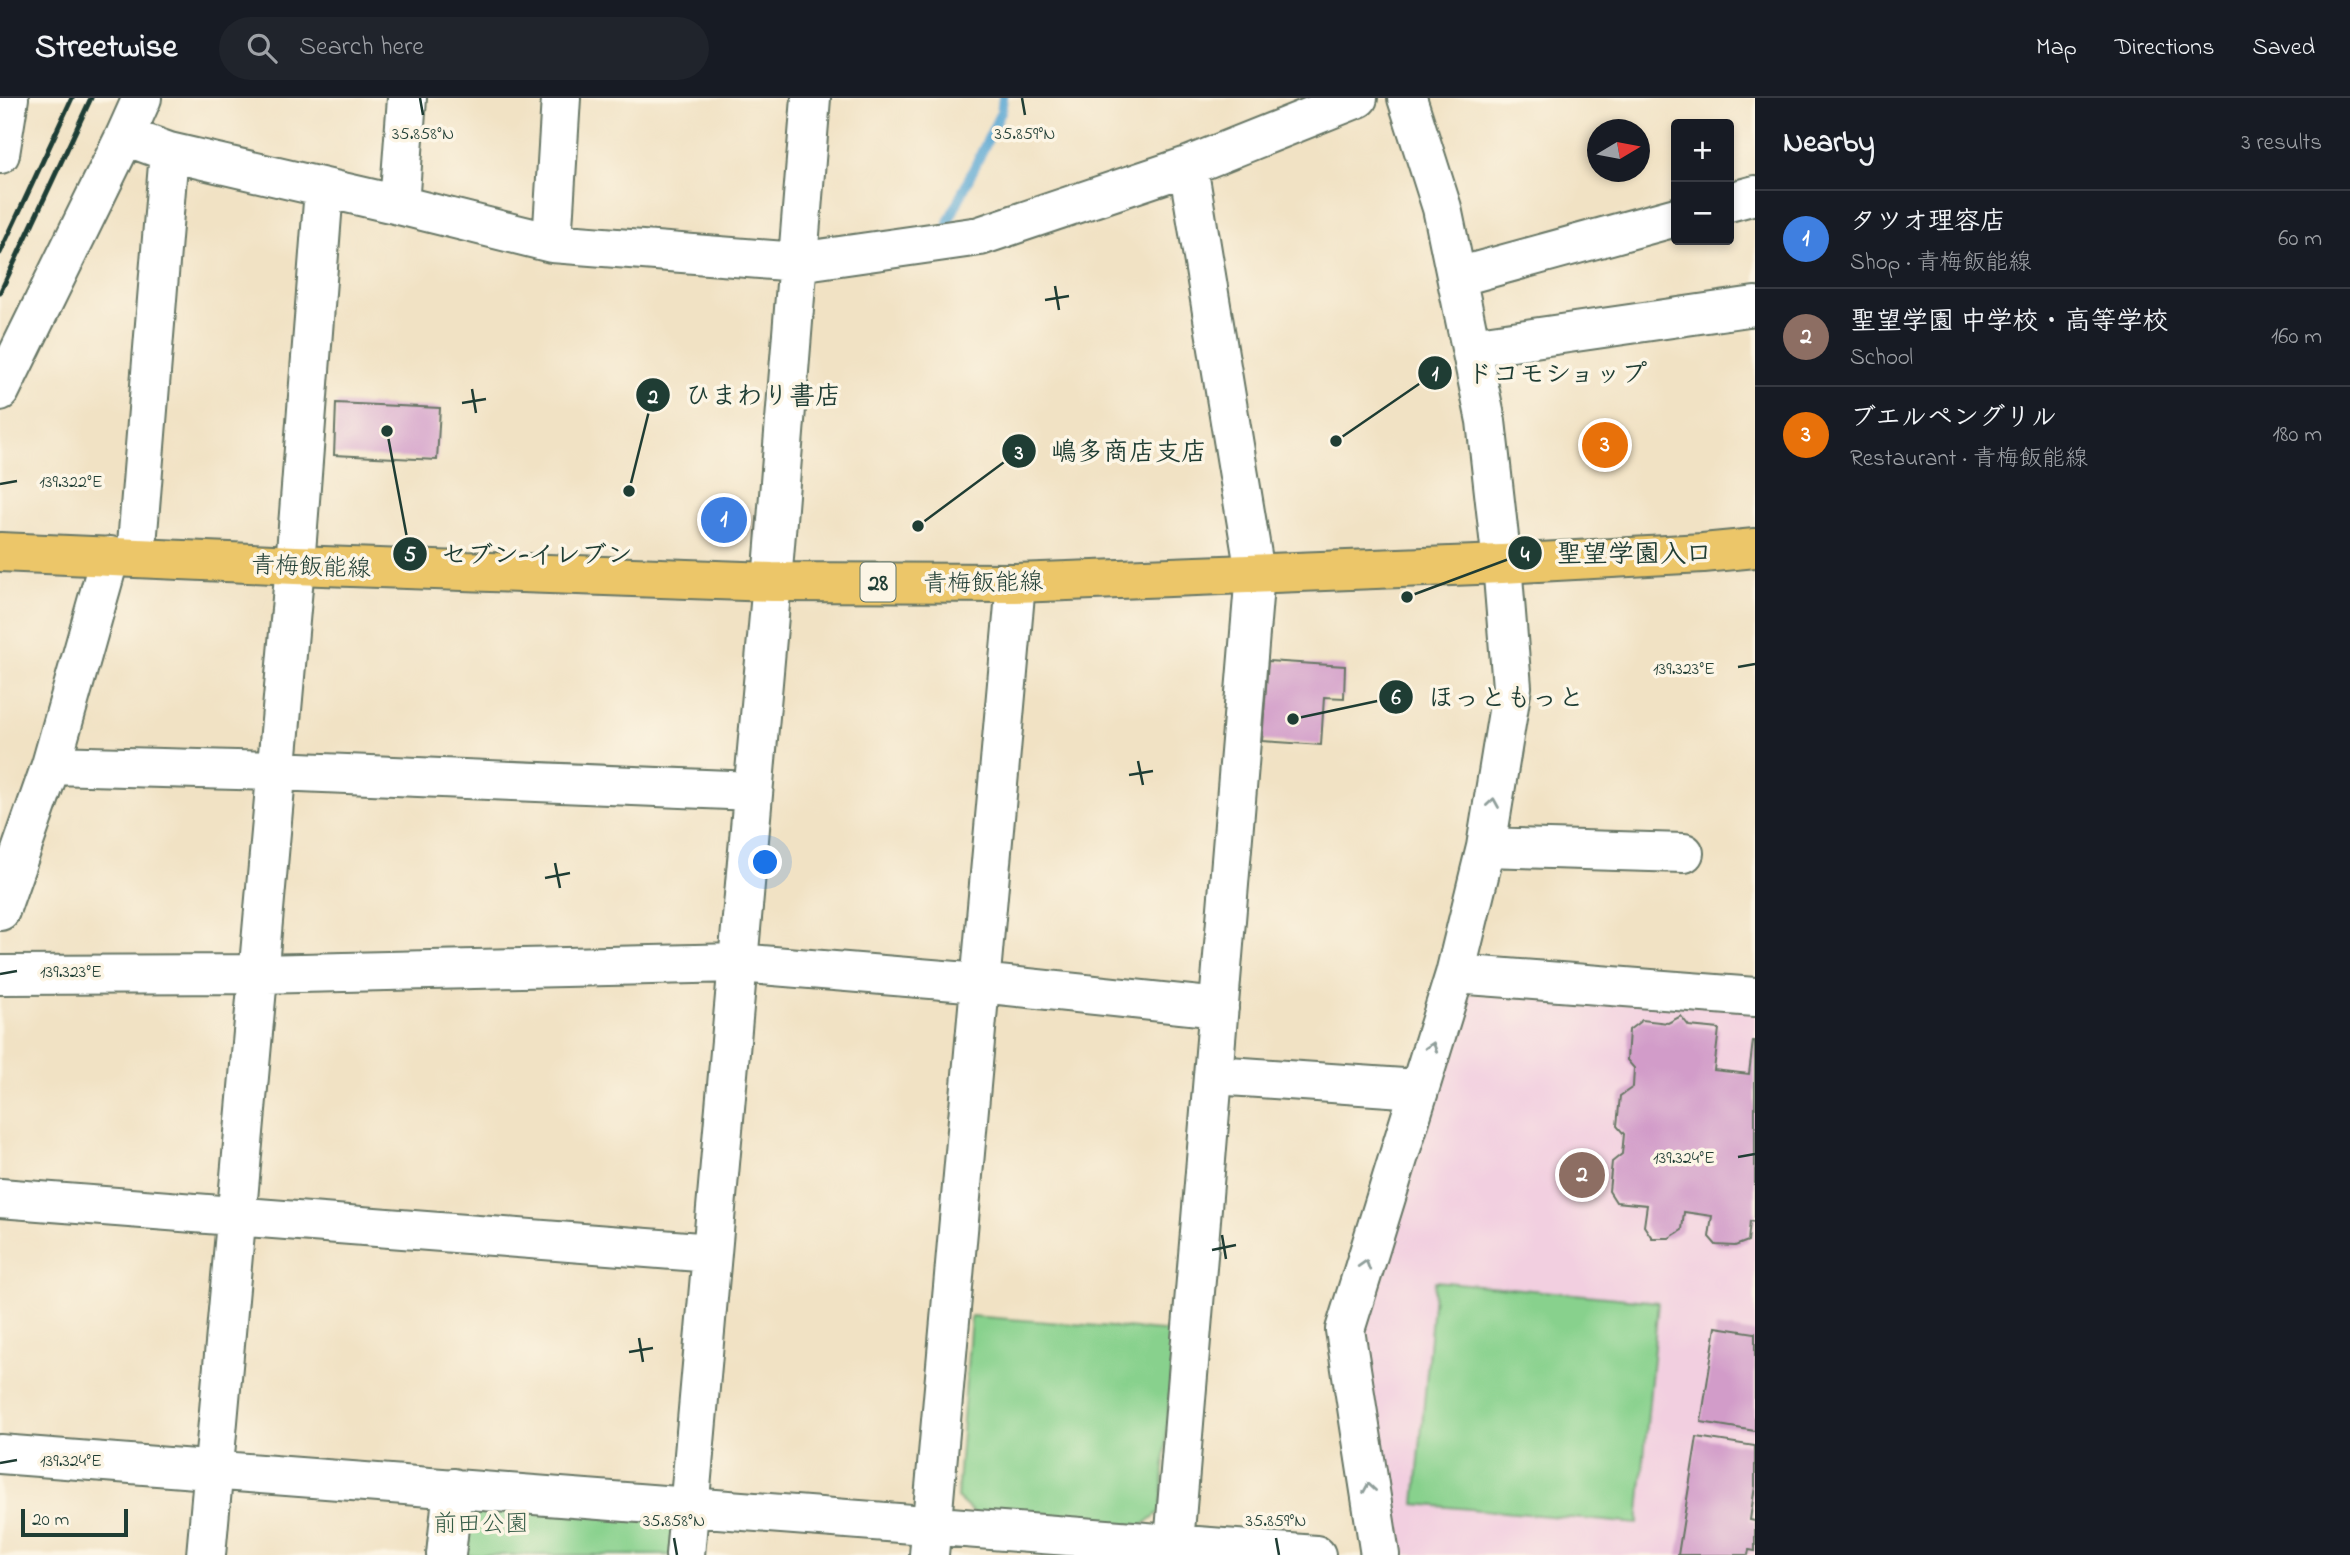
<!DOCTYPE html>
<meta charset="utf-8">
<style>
:root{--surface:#171b24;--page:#20242c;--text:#f1f3f6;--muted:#9ea1a6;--line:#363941;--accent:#0b8043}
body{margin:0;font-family:"Indie Flower","Klee One",sans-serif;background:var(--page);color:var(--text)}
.controls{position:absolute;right:21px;top:21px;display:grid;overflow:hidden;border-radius:7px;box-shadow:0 4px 10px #0003}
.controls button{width:63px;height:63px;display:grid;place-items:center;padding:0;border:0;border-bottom:2px solid var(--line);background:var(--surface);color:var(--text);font:35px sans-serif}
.compass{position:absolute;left:1587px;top:21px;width:63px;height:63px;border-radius:50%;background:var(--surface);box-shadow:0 4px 10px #0003;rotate:80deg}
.scale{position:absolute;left:21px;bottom:18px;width:107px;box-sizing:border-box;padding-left:7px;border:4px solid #1f3d34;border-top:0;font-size:19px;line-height:24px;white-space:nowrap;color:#1f3d34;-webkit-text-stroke:5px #fcf5e5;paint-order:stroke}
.you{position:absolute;left:766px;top:765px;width:24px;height:24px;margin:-18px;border:5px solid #fff;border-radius:50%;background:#1a73e8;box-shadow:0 0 0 10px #1a73e833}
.badge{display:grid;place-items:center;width:46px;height:46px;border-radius:50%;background:var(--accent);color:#fff;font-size:23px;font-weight:700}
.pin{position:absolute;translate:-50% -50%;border:4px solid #fff;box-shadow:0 2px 7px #0006}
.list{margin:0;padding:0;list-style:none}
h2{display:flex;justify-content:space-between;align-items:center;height:91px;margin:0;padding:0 28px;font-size:30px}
h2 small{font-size:23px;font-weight:400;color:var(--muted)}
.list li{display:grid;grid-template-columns:46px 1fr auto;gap:21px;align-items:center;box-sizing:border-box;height:98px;padding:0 28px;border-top:2px solid var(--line)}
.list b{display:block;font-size:26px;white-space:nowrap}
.list p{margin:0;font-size:23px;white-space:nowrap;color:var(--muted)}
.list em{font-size:23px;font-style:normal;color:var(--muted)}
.icon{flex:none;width:38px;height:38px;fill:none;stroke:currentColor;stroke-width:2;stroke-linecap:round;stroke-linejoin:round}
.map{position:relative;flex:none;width:1755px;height:1457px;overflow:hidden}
header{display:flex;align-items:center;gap:42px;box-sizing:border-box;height:98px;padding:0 35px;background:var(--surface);border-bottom:2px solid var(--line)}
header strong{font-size:33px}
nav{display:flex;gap:38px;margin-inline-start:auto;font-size:24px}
.search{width:490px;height:63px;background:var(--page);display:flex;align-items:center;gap:18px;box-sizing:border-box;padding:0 24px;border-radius:38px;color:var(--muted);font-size:26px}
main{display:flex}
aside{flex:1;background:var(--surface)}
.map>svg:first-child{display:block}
</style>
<header>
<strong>Streetwise</strong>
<div class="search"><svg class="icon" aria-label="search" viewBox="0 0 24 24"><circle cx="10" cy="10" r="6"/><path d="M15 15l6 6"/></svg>Search here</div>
<nav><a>Map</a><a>Directions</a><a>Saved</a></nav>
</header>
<main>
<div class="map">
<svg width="1755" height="1457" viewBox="0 0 1755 1457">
<rect width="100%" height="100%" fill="#fcf5e5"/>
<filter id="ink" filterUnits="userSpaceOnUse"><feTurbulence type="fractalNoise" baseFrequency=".0143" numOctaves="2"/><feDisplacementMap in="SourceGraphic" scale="14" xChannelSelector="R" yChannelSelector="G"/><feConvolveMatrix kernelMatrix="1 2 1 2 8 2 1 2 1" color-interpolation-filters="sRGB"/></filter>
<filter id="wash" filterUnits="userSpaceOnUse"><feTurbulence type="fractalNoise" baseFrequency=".00686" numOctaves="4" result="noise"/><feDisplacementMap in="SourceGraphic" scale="28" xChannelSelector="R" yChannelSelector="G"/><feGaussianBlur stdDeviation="1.57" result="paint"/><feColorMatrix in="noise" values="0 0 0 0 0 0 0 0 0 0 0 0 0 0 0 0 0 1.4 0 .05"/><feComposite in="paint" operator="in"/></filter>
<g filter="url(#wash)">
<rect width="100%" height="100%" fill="#f1e2c4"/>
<path fill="#f2cfe0" d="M1467,896L1755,908V1457H1390L1355,1245Z"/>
<path fill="#88d18d" stroke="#548760" stroke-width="2" d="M1435,1183L1658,1204L1638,1426L1415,1406Z
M971,1218L1174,1234L1161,1413L1138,1431L975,1416L957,1400Z
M453,1390L689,1409L685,1457H446Z"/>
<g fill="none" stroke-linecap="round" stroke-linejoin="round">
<path stroke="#5aa7d3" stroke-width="10" d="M948,124L1001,14L1003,0"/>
</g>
<g id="blocks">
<path fill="#d29cc9" d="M336,305L440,310L437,362L334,357Z
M1268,563L1345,568L1344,600L1324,599L1321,647L1262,643Z
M1681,918L1689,928L1719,931L1714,972L1749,976L1753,943H1755V1124L1750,1123L1748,1143L1735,1148L1716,1147L1709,1139L1712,1118L1684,1114L1682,1132L1669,1140H1652L1644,1128L1647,1107L1616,1104L1609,1093L1612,1064L1622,1056L1624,1036L1617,1028L1620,998L1633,989L1634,970L1627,962L1629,932L1642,922L1668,925Z
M1716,1229L1755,1235V1333L1701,1324Z
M1697,1339L1755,1348V1388L1750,1422L1755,1423V1453L1749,1452L1748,1457H1678Z"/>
</g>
</g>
<g filter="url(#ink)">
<use href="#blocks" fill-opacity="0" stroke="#687766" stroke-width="2"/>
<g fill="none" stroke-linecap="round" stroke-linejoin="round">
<g stroke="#687766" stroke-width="42">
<path id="minor" d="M125,38L169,54L399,107L552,145L798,164L980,138L1188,68L1358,0
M0,56L9,0
M1729,104L1755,97
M399,107L407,0
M552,145L561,0
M1457,179L1676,119
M1471,249L1755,208
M0,293L125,38L142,0
M136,459L169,54
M51,667L276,673L753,693
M1486,749L1684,755
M0,813L51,667L110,458
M1455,876L1755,899
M0,877L257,876L738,865L980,885L1219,910
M1214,977L1418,991
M0,1100L712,1155
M0,1356L1316,1457
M206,1457L295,467L324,91
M446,1457L453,1390
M685,1457L772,484L811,0
M929,1457L1016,485
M1173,1457L1255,475L1188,68
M1380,1457L1345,1232L1455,876L1486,749L1512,589L1502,466L1486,323L1442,110L1407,0"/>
</g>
<g stroke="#687766" stroke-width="42">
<path id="major" d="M0,454L295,467L772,484L1016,485L1502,466L1703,455L1755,450"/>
</g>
<use href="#minor" stroke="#fff" stroke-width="38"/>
<use href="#major" stroke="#ecc669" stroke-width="38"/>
<path stroke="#1f3d34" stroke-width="5" d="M0,155L72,0
M0,195L91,0"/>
</g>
<defs><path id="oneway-chevron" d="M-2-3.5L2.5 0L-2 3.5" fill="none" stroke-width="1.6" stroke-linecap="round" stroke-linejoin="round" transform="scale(1.75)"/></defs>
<g stroke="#8f9e9a">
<use href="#oneway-chevron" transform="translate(1493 705) rotate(-81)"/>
<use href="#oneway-chevron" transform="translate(1432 949) rotate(-72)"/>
<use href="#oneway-chevron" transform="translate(1365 1167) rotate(-73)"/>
<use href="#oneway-chevron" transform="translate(1369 1390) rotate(-99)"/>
</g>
</g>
<path fill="none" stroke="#1f3d34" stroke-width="2.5" d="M420,0L423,17M1022,0L1025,17M1055,188L1059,212M1045,202L1069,198M472,291L476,315M462,305L486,301M0,386L17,383M1738,569L1755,566M1138,663L1143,687M1129,677L1153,673M555,765L560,790M545,780L570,775M0,876L17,873M1738,1059L1755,1056M1222,1137L1226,1161M1212,1152L1236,1147M639,1240L643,1264M629,1254L653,1250M0,1365L17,1362M674,1440L677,1457M1276,1440L1279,1457"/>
<g text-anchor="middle" stroke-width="7" stroke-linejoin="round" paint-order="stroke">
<rect fill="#fcf5e5" stroke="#617469" stroke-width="2" x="860.5" y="464.5" width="35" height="39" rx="5"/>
<g font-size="23" font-weight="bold" fill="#1f3d34">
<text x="878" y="492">28</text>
</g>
<g font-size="24" fill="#1f3d34" stroke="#fcf5e5">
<text transform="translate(311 468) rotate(2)" y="8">青梅飯能線</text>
<text transform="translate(983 484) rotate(-1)" y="8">青梅飯能線</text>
</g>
<g font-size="24" fill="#345b46" stroke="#fcf5e5">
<text x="481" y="1433">前田公園</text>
</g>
</g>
<g font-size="18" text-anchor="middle" fill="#1f3d34" stroke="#fcf5e5" stroke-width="7" stroke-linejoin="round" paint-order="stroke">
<text x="423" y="41">35.858°N</text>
<text x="1025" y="41">35.859°N</text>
<text x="71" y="389">139.322°E</text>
<text x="1684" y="576">139.323°E</text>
<text x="71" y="879">139.323°E</text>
<text x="1684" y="1065">139.324°E</text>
<text x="71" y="1368">139.324°E</text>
<text x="674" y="1428">35.858°N</text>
<text x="1276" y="1428">35.859°N</text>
</g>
<path fill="none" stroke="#1f3d34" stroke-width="2.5" d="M1336 343L1435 275M629 393L653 297M918 428L1019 353M1407 499L1525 455M387 333L410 456M1293 621L1396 599"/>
<g fill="#1f3d34" stroke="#fcf5e5" stroke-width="2.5">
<circle cx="1336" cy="343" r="7"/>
<circle cx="629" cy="393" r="7"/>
<circle cx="918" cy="428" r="7"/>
<circle cx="1407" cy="499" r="7"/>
<circle cx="387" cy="333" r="7"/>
<circle cx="1293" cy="621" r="7"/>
<circle cx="1435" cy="275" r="18"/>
<circle cx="653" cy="297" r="18"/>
<circle cx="1019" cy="353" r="18"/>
<circle cx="1525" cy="455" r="18"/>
<circle cx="410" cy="456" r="18"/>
<circle cx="1396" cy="599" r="18"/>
</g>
<g font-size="21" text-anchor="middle" font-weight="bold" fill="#fff">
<text x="1435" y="282">1</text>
<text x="653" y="305">2</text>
<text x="1019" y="361">3</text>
<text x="1525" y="463">4</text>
<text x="410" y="463">5</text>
<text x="1396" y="606">6</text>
</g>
<g font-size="26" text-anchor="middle" font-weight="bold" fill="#1f3d34" stroke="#fcf5e5" stroke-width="7" stroke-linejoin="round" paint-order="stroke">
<text x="1557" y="284">ドコモショップ</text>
<text x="763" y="306">ひまわり書店</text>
<text x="1129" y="362">嶋多商店支店</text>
<text x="1634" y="464">聖望学園入口</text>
<text x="537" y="465">セブン-イレブン</text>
<text x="1506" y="608">ほっともっと</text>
</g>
</svg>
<div class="controls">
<button>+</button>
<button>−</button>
</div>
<svg class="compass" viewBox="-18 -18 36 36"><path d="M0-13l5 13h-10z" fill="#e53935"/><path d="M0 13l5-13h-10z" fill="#9ea1a6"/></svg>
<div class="scale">20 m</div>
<div class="you"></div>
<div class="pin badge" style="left:724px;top:422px;background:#3f7fe0">1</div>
<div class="pin badge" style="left:1582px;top:1077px;background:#8d6e63">2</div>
<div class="pin badge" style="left:1605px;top:347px;background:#e8710a">3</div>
</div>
<aside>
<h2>Nearby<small>3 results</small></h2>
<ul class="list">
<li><span class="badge" style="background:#3f7fe0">1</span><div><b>タツオ理容店</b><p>Shop · 青梅飯能線</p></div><em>60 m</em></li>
<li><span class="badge" style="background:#8d6e63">2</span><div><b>聖望学園 中学校・高等学校</b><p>School</p></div><em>160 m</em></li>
<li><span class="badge" style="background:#e8710a">3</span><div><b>ブエルペングリル</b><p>Restaurant · 青梅飯能線</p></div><em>180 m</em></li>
</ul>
</aside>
</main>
